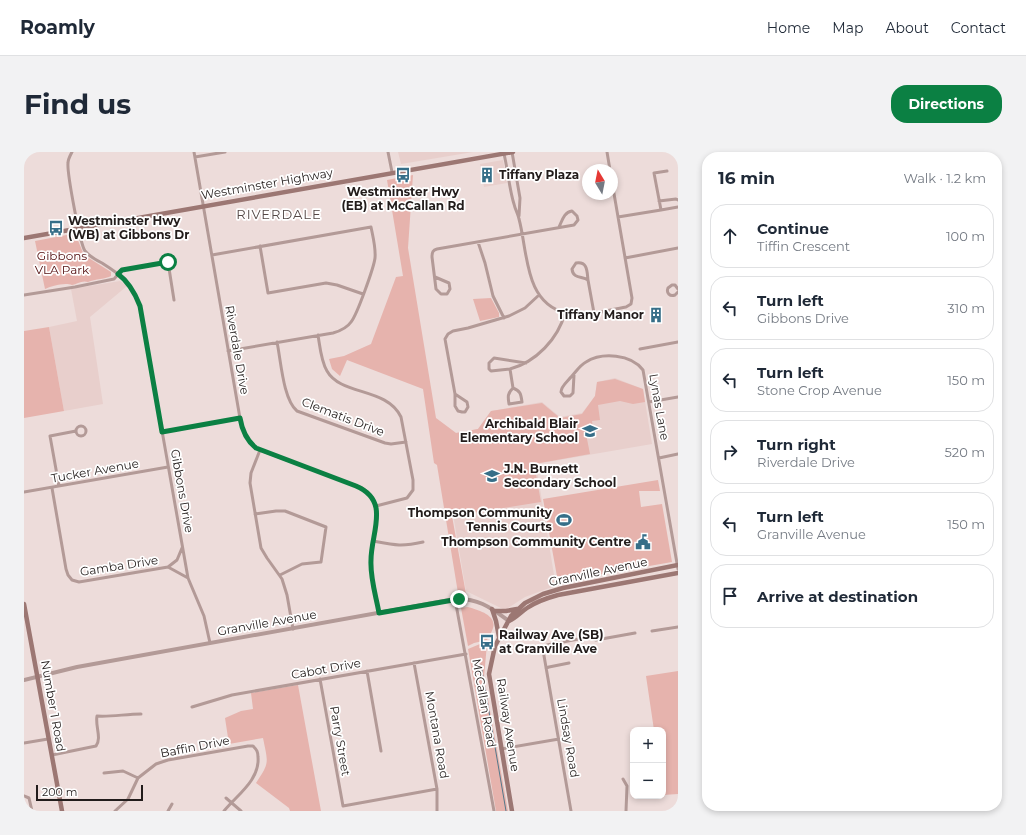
<!DOCTYPE html>
<meta charset="utf-8">
<style>
:root{--surface:#fff;--page:#f2f2f3;--text:#1f2937;--muted:#747a83;--line:#e0e1e3;--accent:#0b8043}
body{margin:0;font-family:Montserrat,sans-serif;background:var(--page);color:var(--text)}
.controls{position:absolute;right:12px;bottom:12px;display:grid;overflow:hidden;border-radius:8px;box-shadow:0 2px 6px #0003}
.controls button{width:36px;height:36px;display:grid;place-items:center;padding:0;border:0;border-bottom:1px solid var(--line);background:var(--surface);color:var(--text);font:20px sans-serif}
.compass{position:absolute;left:558px;top:12px;width:36px;height:36px;border-radius:50%;background:var(--surface);box-shadow:0 2px 6px #0003;rotate:350deg}
.scale{position:absolute;left:12px;bottom:10px;width:107px;box-sizing:border-box;padding-left:4px;border:2px solid #221c1b;border-top:0;font-size:11px;line-height:14px;white-space:nowrap;color:#221c1b;-webkit-text-stroke:3px #fff;paint-order:stroke}
.stop{position:absolute;width:12px;height:12px;margin:-9px;border:3px solid #0b8043;border-radius:50%;background:#fff}
.stop.end{background:#0b8043;border-color:#fff;box-shadow:0 1px 4px #0008}
.list{margin:0;padding:0;list-style:none}
h2{display:flex;justify-content:space-between;align-items:center;height:52px;margin:0;padding:0 16px;font-size:17px}
h2 small{font-size:13px;font-weight:400;color:var(--muted)}
.list li{display:grid;grid-template-columns:26px 1fr auto;gap:12px;align-items:center;box-sizing:border-box;height:64px;margin:0 8px 8px;padding:0 8px;border:1px solid var(--line);border-radius:16px}
.list b{display:block;font-size:15px;white-space:nowrap}
.list p{margin:0;font-size:13px;white-space:nowrap;color:var(--muted)}
.list em{font-size:13px;font-style:normal;color:var(--muted)}
.icon{flex:none;width:22px;height:22px;fill:none;stroke:currentColor;stroke-width:2;stroke-linecap:round;stroke-linejoin:round}
.map{position:relative;flex:none;width:654px;height:659px;overflow:hidden;border-radius:16px}
header{display:flex;align-items:center;gap:24px;box-sizing:border-box;height:56px;padding:0 20px;background:var(--surface);border-bottom:1px solid var(--line)}
header strong{font-size:19px}
nav{display:flex;gap:22px;margin-inline-start:auto;font-size:14px}
.intro{display:flex;align-items:center;justify-content:space-between;box-sizing:border-box;height:96px;padding:0 24px}
h1{margin:0;font-size:28px}
.button{padding:10px 18px;border-radius:16px;background:var(--accent);color:#fff;font-size:14px;font-weight:700}
main{display:flex;gap:24px;padding:0 24px}
aside{flex:1;background:var(--surface);border-radius:16px;box-shadow:0 2px 6px #0003}
.map>svg:first-child{display:block}
</style>
<header>
<strong>Roamly</strong>
<nav><a>Home</a><a>Map</a><a>About</a><a>Contact</a></nav>
</header>
<div class="intro"><h1>Find us</h1><a class="button">Directions</a></div>
<main>
<div class="map">
<svg width="654" height="659" viewBox="0 0 654 659">
<rect width="100%" height="100%" fill="#eddcda"/>
<path fill="#e8cfcc" d="M374,0H449L377,12Z
M479,8L483,31L460,35L456,12Z
M96,129L103,134L66,165L79,252L40,259L25,175L53,169L47,137Z
M591,226L619,237L628,292L512,312L531,429L528,435L501,445L481,458L442,439L413,267L432,281L454,277L467,259L518,250L536,265L558,261L571,244L573,230Z"/>
<path fill="#e6b3ad" d="M389,23L384,96L412,266L432,281L454,277L467,259L518,251L536,266L558,262L571,244L573,230L591,227L619,237L621,250L609,252L596,249L574,253L576,268L568,269L569,276L561,277L566,302L510,312L517,350L428,364L442,442L434,441L413,313L410,311L399,237L323,208L316,224L308,217L305,207L320,204L347,192L372,125L379,124L363,28Z
M48,82L53,86L60,103L87,120V124C82,127 71,127 64,130C58,128 53,132 48,133C41,130 27,134 21,137L11,89Z
M467,146L475,161V165L456,169L449,147Z
M25,175L40,259L0,266V179Z
M634,328L636,339H615L617,355L638,352L648,410L534,430L519,347Z
M444,455C454,458 473,463 469,476C468,480 465,484 463,488L450,491L444,494L437,456Z
M456,492H463L460,525L484,659H472L444,497Z
M654,519V642L639,643V578H630L622,524Z
M274,533L297,659H266L265,656L232,631C246,610 244,611 239,586L205,592L201,566L217,559L229,557L227,541Z"/>
<g fill="none" stroke-linecap="round" stroke-linejoin="round">
<path stroke="#54788a" stroke-width="1" d="M457,513L482,659"/>
<path stroke="#b39a97" stroke-width="3" d="M48,0C46,4 44,7 44,11C43,21 56,92 61,99C65,104 72,108 78,111C97,123 108,131 116,154L164,426L180,464L186,491
M170,0L217,272C220,283 225,292 236,298L338,336C365,352 347,384 347,408C346,426 352,444 355,461
M364,0L368,20
M488,0L496,46L495,64
M583,0L586,18
M480,2C484,18 485,36 490,52C491,57 494,62 495,67C504,100 500,151 542,161C561,166 583,158 602,155L607,152L608,146L588,30
M171,5L201,0
M635,49L652,47L654,48
M637,58L654,55
M594,65L637,58L630,21L643,19
M454,90L461,111L469,144L480,166
M236,94L244,141L302,131L313,133L339,142
M188,103L347,75C349,85 352,96 351,106C350,115 333,163 327,170C323,176 316,179 309,181L204,199
M601,106L654,96
M552,111C564,109 563,120 564,128C558,124 549,127 548,117Z
M411,125L425,131L426,137L423,142H417L412,137L408,105C408,100 409,98 413,97L550,73L554,68L553,64L548,59C540,60 538,69 535,75
M564,128L570,161
M654,137L651,133H648L644,136C642,141 646,145 651,143L654,140
M0,143L51,135L90,127L98,118L144,110L150,148
M294,183C296,195 297,209 303,219C317,244 363,235 377,265L389,328V338L383,346L352,354
M253,190C257,209 259,247 273,259L361,291L367,292L382,290
M616,197L654,190
M486,217L467,219L465,217V211L470,206L502,211
M550,223L549,241L546,244H540L537,240C537,234 543,230 547,225C552,220 555,214 562,210C578,200 607,202 619,218L654,417
M489,236L486,217C512,210 534,187 541,161
M489,236C497,239 497,243 498,250L485,252C484,245 483,242 489,236Z
M431,242L443,250L444,255L441,260H438L434,259L431,254V242L421,187L424,182L429,179L444,176L485,164L501,156L515,143
M625,250L654,245
M52 279a5 5 0 1 1 10 0a5 5 0 1 1-10 0Z
M139,280L216,266
M236,298L227,321L226,331L237,396L243,406L258,427L263,443L269,477
M635,306L654,302
M35,334L26,284L52,279
M28,336L42,417L44,423L48,428L55,430L144,415L164,426
M0,340L144,315
M231,362L252,359H261L302,375L297,410L278,412L256,423
M349,389C370,393 377,395 399,390
M144,415L153,408L158,396
M431,447L470,659
M628,479L654,475
M390,511L413,637V659
M522,516L525,515L545,511
M343,519L357,599
M296,527L319,654L413,637
M168,555L208,543L442,502
M0,591L24,587
M477,597L535,587
M28,603L72,594C78,586 71,574 73,564C87,565 102,562 117,562
M80,621L99,619L114,626
M599,627L603,634L602,659
M0,644L5,646L8,659
M202,646L217,659
M91,659L104,647L114,626L132,612L144,608L224,594H229C233,598 234,600 234,605C236,628 213,643 200,659
M144,659L148,652
M547,659L519,498L523,493L565,485L572,488L611,481"/>
<path stroke="#b39a97" stroke-width="4" d="M0,528L53,515L431,447C455,446 467,456 485,469"/>
<path stroke="#9c7773" stroke-width="4.5" d="M0,86L489,0
M0,452L38,659
M468,457L472,469L475,485
M470,459H482L493,457
M485,469C492,466 497,460 503,456C513,449 523,446 534,443L654,421
M488,659L465,522L471,494L487,464L501,451L519,442L539,436L654,413"/>
</g>
<g fill="none" stroke-linecap="round" stroke-linejoin="round">
<path stroke="#0b8043" stroke-width="5" d="M144,110L98,118L94,122C105,130 111,141 116,154L138,280L216,266C218,278 222,288 232,296L332,334C367,349 347,380 347,408C346,426 352,444 355,461L435,447"/>
</g>
<defs>
<g id="bus-bare" transform="scale(1.2)"><path d="M-5-6H5V4H4V6H2V4H-2V6H-4V4H-5ZM-3.5-4V0h7V-4ZM-3.5 1.2v1.5H-2V1.2ZM2 1.2v1.5H3.5V1.2Z" fill="#366e88" stroke="#fff" stroke-width="2.5" paint-order="stroke"/></g>
<g id="building-bare" transform="scale(1.2)"><path d="M-4-6H4V6H1V3H-1V6H-4ZM-2.5-4.3h1.7v1.8h-1.7ZM.8-4.3h1.7v1.8H.8ZM-2.5-1h1.7V.8h-1.7ZM.8-1h1.7V.8H.8Z" fill="#366e88" stroke="#fff" stroke-width="2.5" paint-order="stroke"/></g>
<g id="school-bare" transform="scale(1.2)"><path d="M0-5L7-2L0 1L-7-2ZM-4 1L0 2.5L4 1V4Q0 6-4 4Z" fill="#366e88" stroke="#fff" stroke-width="2.5" paint-order="stroke"/></g>
<g id="stadium-bare" transform="scale(1.2)"><path d="M0-5a6.5 5 0 1 0 0 10a6.5 5 0 1 0 0-10ZM-3.5-1.8h7v3.6h-7Z" fill="#366e88" stroke="#fff" stroke-width="2.5" paint-order="stroke"/></g>
<g id="civic-bare" transform="scale(1.2)"><path d="M-.6-6.5H3V-4.5H.6V-3L4-1V1h2V6H-6V1h2V-1L-.6-3ZM-1.2 2.5V6h2.4V2.5Z" fill="#366e88" stroke="#fff" stroke-width="2.5" paint-order="stroke"/></g>
</defs>
<g fill-rule="evenodd">
<use href="#bus-bare" x="379" y="23"/>
<use href="#building-bare" x="463" y="23"/>
<use href="#bus-bare" x="32" y="76"/>
<use href="#building-bare" x="632" y="163"/>
<use href="#school-bare" x="566" y="279"/>
<use href="#school-bare" x="468" y="324"/>
<use href="#stadium-bare" x="540" y="368"/>
<use href="#civic-bare" x="619" y="390"/>
<use href="#bus-bare" x="463" y="490"/>
</g>
<g text-anchor="middle" stroke-width="3.5" stroke-linejoin="round" paint-order="stroke">
<g font-size="12" font-weight="bold" fill="#221c1b" stroke="#fff" text-anchor="start">
<text x="475" y="27">Tiffany Plaza</text>
<text x="379" y="44" text-anchor="middle">Westminster Hwy<tspan x="379" dy="14">(EB) at McCallan Rd</tspan></text>
<text x="44" y="73">Westminster Hwy<tspan x="44" dy="14">(WB) at Gibbons Dr</tspan></text>
<text x="620" y="167" text-anchor="end">Tiffany Manor</text>
<text x="554" y="276" text-anchor="end">Archibald Blair<tspan x="554" dy="14">Elementary School</tspan></text>
<text x="480" y="321">J.N. Burnett<tspan x="480" dy="14">Secondary School</tspan></text>
<text x="528" y="365" text-anchor="end">Thompson Community<tspan x="528" dy="14">Tennis Courts</tspan></text>
<text x="607" y="394" text-anchor="end">Thompson Community Centre</text>
<text x="475" y="487">Railway Ave (SB)<tspan x="475" dy="14">at Granville Ave</tspan></text>
</g>
<g font-size="12" fill="#221c1b" stroke="#fff">
<text transform="translate(243 32) rotate(-10)" y="4">Westminster Highway</text>
<text transform="translate(213 198) rotate(80)" y="4">Riverdale Drive</text>
<text transform="translate(635 255) rotate(80)" y="4">Lynas Lane</text>
<text transform="translate(319 265) rotate(21)" y="4">Clematis Drive</text>
<text transform="translate(71 319) rotate(-10)" y="4">Tucker Avenue</text>
<text transform="translate(158 339) rotate(80)" y="4">Gibbons Drive</text>
<text transform="translate(95 414) rotate(-9)" y="4">Gamba Drive</text>
<text transform="translate(574 420) rotate(-12)" y="4">Granville Avenue</text>
<text transform="translate(243 471) rotate(-10)" y="4">Granville Avenue</text>
<text transform="translate(302 517) rotate(-10)" y="4">Cabot Drive</text>
<text transform="translate(460 551) rotate(80)" y="4">McCallan Road</text>
<text transform="translate(29 554) rotate(80)" y="4">Number 1 Road</text>
<text transform="translate(484 573) rotate(81)" y="4">Railway Avenue</text>
<text transform="translate(413 583) rotate(80)" y="4">Montana Road</text>
<text transform="translate(544 586) rotate(80)" y="4">Lindsay Road</text>
<text transform="translate(316 589) rotate(80)" y="4">Parry Street</text>
<text transform="translate(171 595) rotate(-11)" y="4">Baffin Drive</text>
</g>
<g font-size="12" fill="#500c0d" stroke="#fff">
<text x="38" y="108">Gibbons<tspan x="38" dy="14">VLA Park</tspan></text>
</g>
<g font-size="13" letter-spacing="1" fill="#544745" stroke="#fff">
<text x="255" y="67">RIVERDALE</text>
</g>
</g>
</svg>
<div class="controls">
<button>+</button>
<button>−</button>
</div>
<svg class="compass" viewBox="-18 -18 36 36"><path d="M0-13l5 13h-10z" fill="#e53935"/><path d="M0 13l5-13h-10z" fill="#747a83"/></svg>
<div class="scale">200 m</div>
<div class="stop" style="left:144px;top:110px"></div>
<div class="stop end" style="left:435px;top:447px"></div>
</div>
<aside>
<h2>16 min<small>Walk · 1.2 km</small></h2>
<ul class="list">
<li><svg class="icon" aria-label="ahead" viewBox="0 0 24 24"><path d="M12 20V5M6 11l6-6 6 6"/></svg><div><b>Continue</b><p>Tiffin Crescent</p></div><em>100 m</em></li>
<li><svg class="icon" aria-label="left" viewBox="0 0 24 24"><path d="M17 20v-9H6M10 6l-5 5 5 5"/></svg><div><b>Turn left</b><p>Gibbons Drive</p></div><em>310 m</em></li>
<li><svg class="icon" aria-label="left" viewBox="0 0 24 24"><path d="M17 20v-9H6M10 6l-5 5 5 5"/></svg><div><b>Turn left</b><p>Stone Crop Avenue</p></div><em>150 m</em></li>
<li><svg class="icon" aria-label="right" viewBox="0 0 24 24"><path d="M7 20v-9h11M14 6l5 5-5 5"/></svg><div><b>Turn right</b><p>Riverdale Drive</p></div><em>520 m</em></li>
<li><svg class="icon" aria-label="left" viewBox="0 0 24 24"><path d="M17 20v-9H6M10 6l-5 5 5 5"/></svg><div><b>Turn left</b><p>Granville Avenue</p></div><em>150 m</em></li>
<li><svg class="icon" aria-label="arrive" viewBox="0 0 24 24"><path d="M6 21V4h12l-3 4 3 4H6"/></svg><div><b>Arrive at destination</b></div></li>
</ul>
</aside>
</main>
